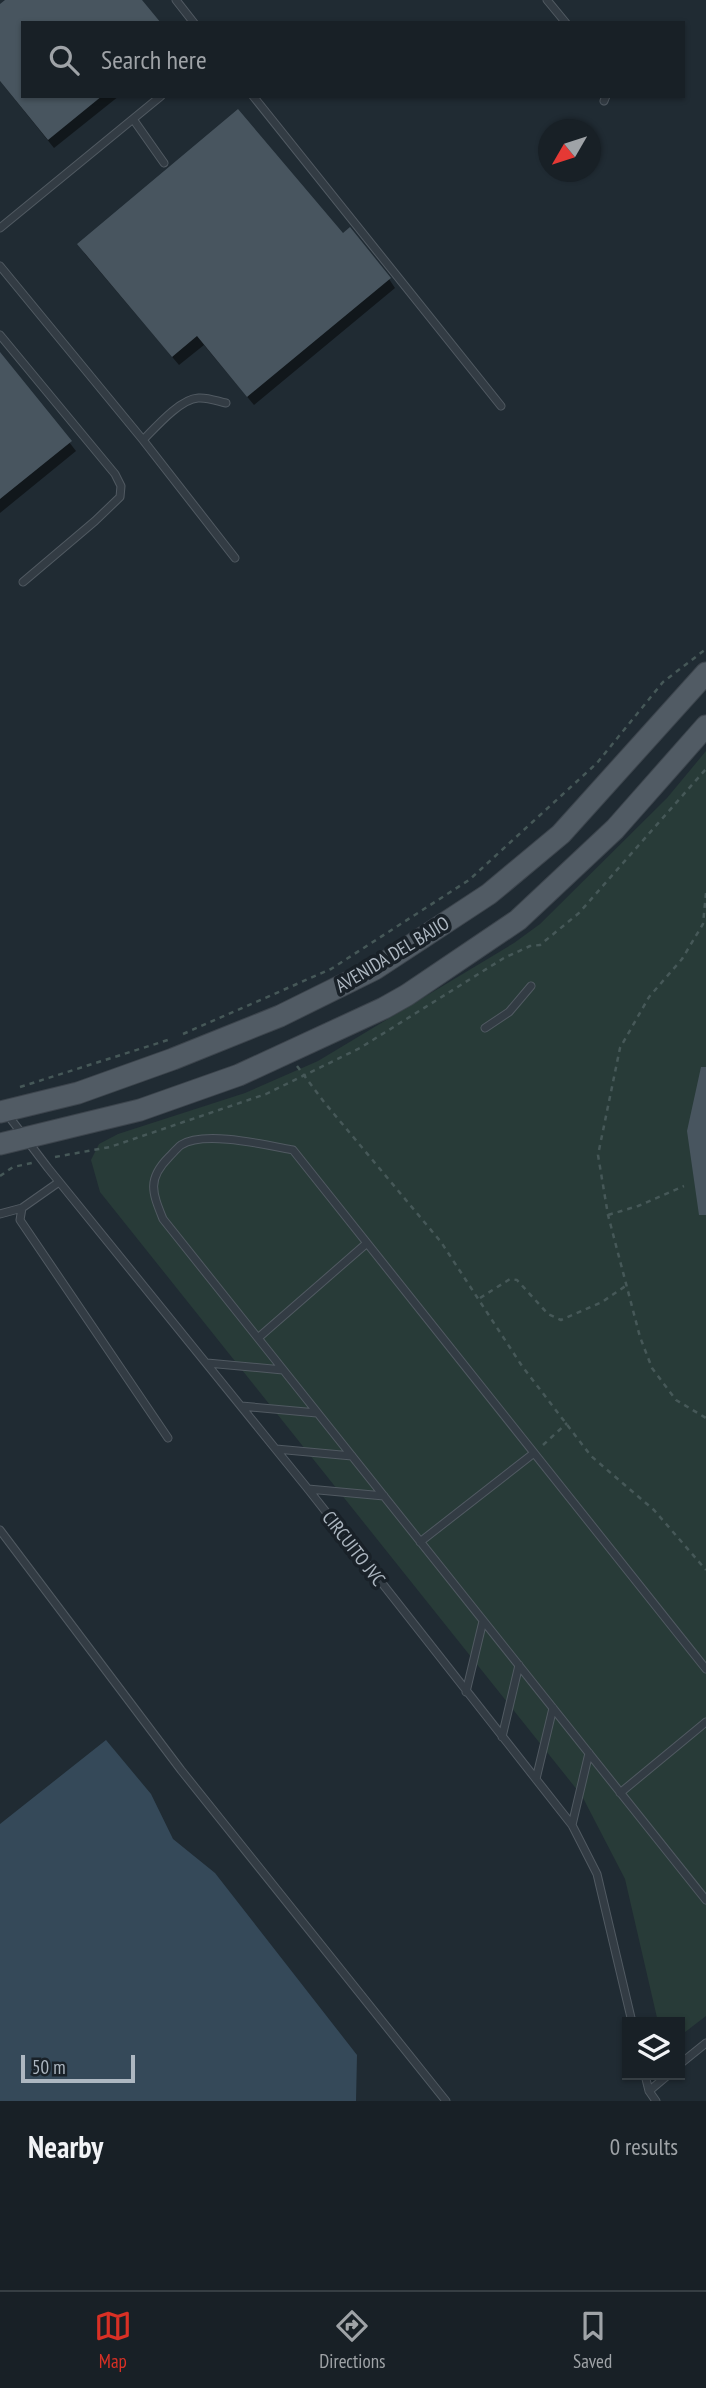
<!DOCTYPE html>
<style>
:root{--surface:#182026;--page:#252d32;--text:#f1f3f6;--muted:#9fa3a7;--line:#363e43;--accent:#d93025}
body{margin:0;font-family:"PT Sans Narrow",sans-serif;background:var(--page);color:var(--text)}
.controls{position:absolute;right:21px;bottom:21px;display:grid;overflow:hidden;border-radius:0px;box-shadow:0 2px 5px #0004}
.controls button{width:63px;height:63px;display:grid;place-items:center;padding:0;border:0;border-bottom:2px solid var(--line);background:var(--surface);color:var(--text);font:35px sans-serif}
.compass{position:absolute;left:538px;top:119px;width:63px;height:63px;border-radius:50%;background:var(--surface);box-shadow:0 2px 5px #0004;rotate:231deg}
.scale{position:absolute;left:21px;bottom:18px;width:114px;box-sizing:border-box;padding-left:7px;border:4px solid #adb7c1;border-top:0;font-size:19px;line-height:24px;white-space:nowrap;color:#adb7c1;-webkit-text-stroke:5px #192128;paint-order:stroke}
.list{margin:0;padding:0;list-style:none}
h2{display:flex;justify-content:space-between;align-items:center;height:91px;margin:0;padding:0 28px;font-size:30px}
h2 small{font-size:23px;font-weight:400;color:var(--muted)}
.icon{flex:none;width:38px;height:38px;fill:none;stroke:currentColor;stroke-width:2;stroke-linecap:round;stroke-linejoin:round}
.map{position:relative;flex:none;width:706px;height:2101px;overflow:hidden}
.search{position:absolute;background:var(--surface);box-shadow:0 2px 5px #0004;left:21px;right:21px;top:21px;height:77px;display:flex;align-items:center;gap:18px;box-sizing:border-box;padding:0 24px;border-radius:0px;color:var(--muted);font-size:26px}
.sheet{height:189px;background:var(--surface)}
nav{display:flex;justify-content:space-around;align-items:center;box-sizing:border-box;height:98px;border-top:2px solid var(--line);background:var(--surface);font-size:19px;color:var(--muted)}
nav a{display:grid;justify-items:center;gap:4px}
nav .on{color:var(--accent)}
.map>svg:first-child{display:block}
</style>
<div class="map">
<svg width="706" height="2101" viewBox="0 0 706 2101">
<rect width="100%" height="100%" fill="#202b33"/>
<path fill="#283b38" d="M706,751V2016L680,2036V2022H658L625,1879L582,1796L100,1192L91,1160L99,1144L118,1134L245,1093L318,1061L514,943L540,924L667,798Z"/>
<path fill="#354959" d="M106,1740L151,1794L173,1839L215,1873L357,2055L356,2101H0V1824Z"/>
<path fill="#0007" d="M7,0H140L23,23V96H119L54,148L0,81V6Z
M343,236L389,279L395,288L254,405L204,345L179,365L85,254L80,245Z
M0,354L76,451L0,513Z"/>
<path fill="#48555f" d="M5,0H142L161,23H23V96H102L48,140L0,81V4Z
M238,109L343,233L350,227L391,278L247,397L197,336L172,357L77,244Z
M0,352L72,441L0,499Z
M701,1067H706V1215H699L687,1131Z"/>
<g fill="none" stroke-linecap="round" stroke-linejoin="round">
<g stroke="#515a62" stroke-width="9">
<path id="service" d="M176,0L194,23
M547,0L566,23
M253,96L501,406
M604,101L606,96
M133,119L164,163
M0,228L161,96
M0,266L143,440L235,558
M0,335L115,474L121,486L120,497L95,521L23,582
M143,440C155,428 180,399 198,398C207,397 217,401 226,403
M485,1028L509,1012L531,986
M7,1114L48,1168L308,1489L572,1825L597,1874L632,2022
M59,1182L22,1208L20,1220L168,1438
M0,1214L22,1208
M258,1338L367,1243
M207,1363L283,1370
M241,1406L317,1413
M276,1449L352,1456
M308,1489L384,1496
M0,1530L181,1770L446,2101
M420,1542L534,1453
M706,1669L293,1150C266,1145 204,1130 181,1145C177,1148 173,1153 169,1157C147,1179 152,1192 163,1219L706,1900
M466,1692L483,1621
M502,1737L519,1665
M536,1779L553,1708
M620,1793L706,1722
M572,1825L589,1753
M680,2064L706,2043
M645,2075L649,2091L656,2101
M649,2091L668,2075"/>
</g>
<g stroke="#3d454d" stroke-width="23">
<path id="primary" d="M0,1112L78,1093L173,1059L280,1016L375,969L489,894L561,834L706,673
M0,1144L140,1110L239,1075L384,1008L407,995L518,920L615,829L706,726"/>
</g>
<path stroke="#465858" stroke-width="2.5" stroke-dasharray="5 5" stroke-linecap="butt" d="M706,893L703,924L682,959L649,997L620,1048L598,1155L608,1215L640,1337L652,1368L676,1400L706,1418
M183,1034L331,969L469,880L597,763L663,682L706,649
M297,1066L324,1102L441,1242L522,1366L591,1456L654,1510L706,1570
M20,1087L171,1039
M55,1157L110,1147L266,1094L360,1048L504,958L530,946L540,945L579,913L706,769
M0,1176L13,1167L32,1163
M608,1215L638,1206L684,1186
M480,1298L510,1279L517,1280L548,1314L561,1320L602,1302L627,1285
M543,1445L567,1423"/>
<use href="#service" stroke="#333c44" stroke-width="7"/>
<use href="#primary" stroke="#515b64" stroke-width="21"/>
</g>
<g text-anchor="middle" stroke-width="7" stroke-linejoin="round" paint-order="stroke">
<g font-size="19" fill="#adb7c1" stroke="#192128">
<text transform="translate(392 954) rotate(-31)" y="7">AVENIDA DEL BAJIO</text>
<text transform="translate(354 1548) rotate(52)" y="7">CIRCUITO JVC</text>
</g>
</g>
</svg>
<div class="controls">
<button><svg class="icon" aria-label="layers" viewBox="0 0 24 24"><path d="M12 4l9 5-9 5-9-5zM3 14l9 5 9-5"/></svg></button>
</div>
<svg class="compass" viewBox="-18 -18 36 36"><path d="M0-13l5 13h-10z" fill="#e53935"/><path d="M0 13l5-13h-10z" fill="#9fa3a7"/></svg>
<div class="scale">50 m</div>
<div class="search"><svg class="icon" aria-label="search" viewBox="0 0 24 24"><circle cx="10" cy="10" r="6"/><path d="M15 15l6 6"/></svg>Search here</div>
</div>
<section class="sheet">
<h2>Nearby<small>0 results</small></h2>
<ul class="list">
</ul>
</section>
<nav>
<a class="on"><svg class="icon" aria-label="map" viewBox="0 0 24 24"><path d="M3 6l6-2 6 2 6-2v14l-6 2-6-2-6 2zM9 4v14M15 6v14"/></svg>Map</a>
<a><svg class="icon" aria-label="directions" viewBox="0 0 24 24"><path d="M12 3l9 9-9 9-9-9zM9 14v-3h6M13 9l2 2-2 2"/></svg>Directions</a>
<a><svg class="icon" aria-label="saved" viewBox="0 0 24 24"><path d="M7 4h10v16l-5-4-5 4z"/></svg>Saved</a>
</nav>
